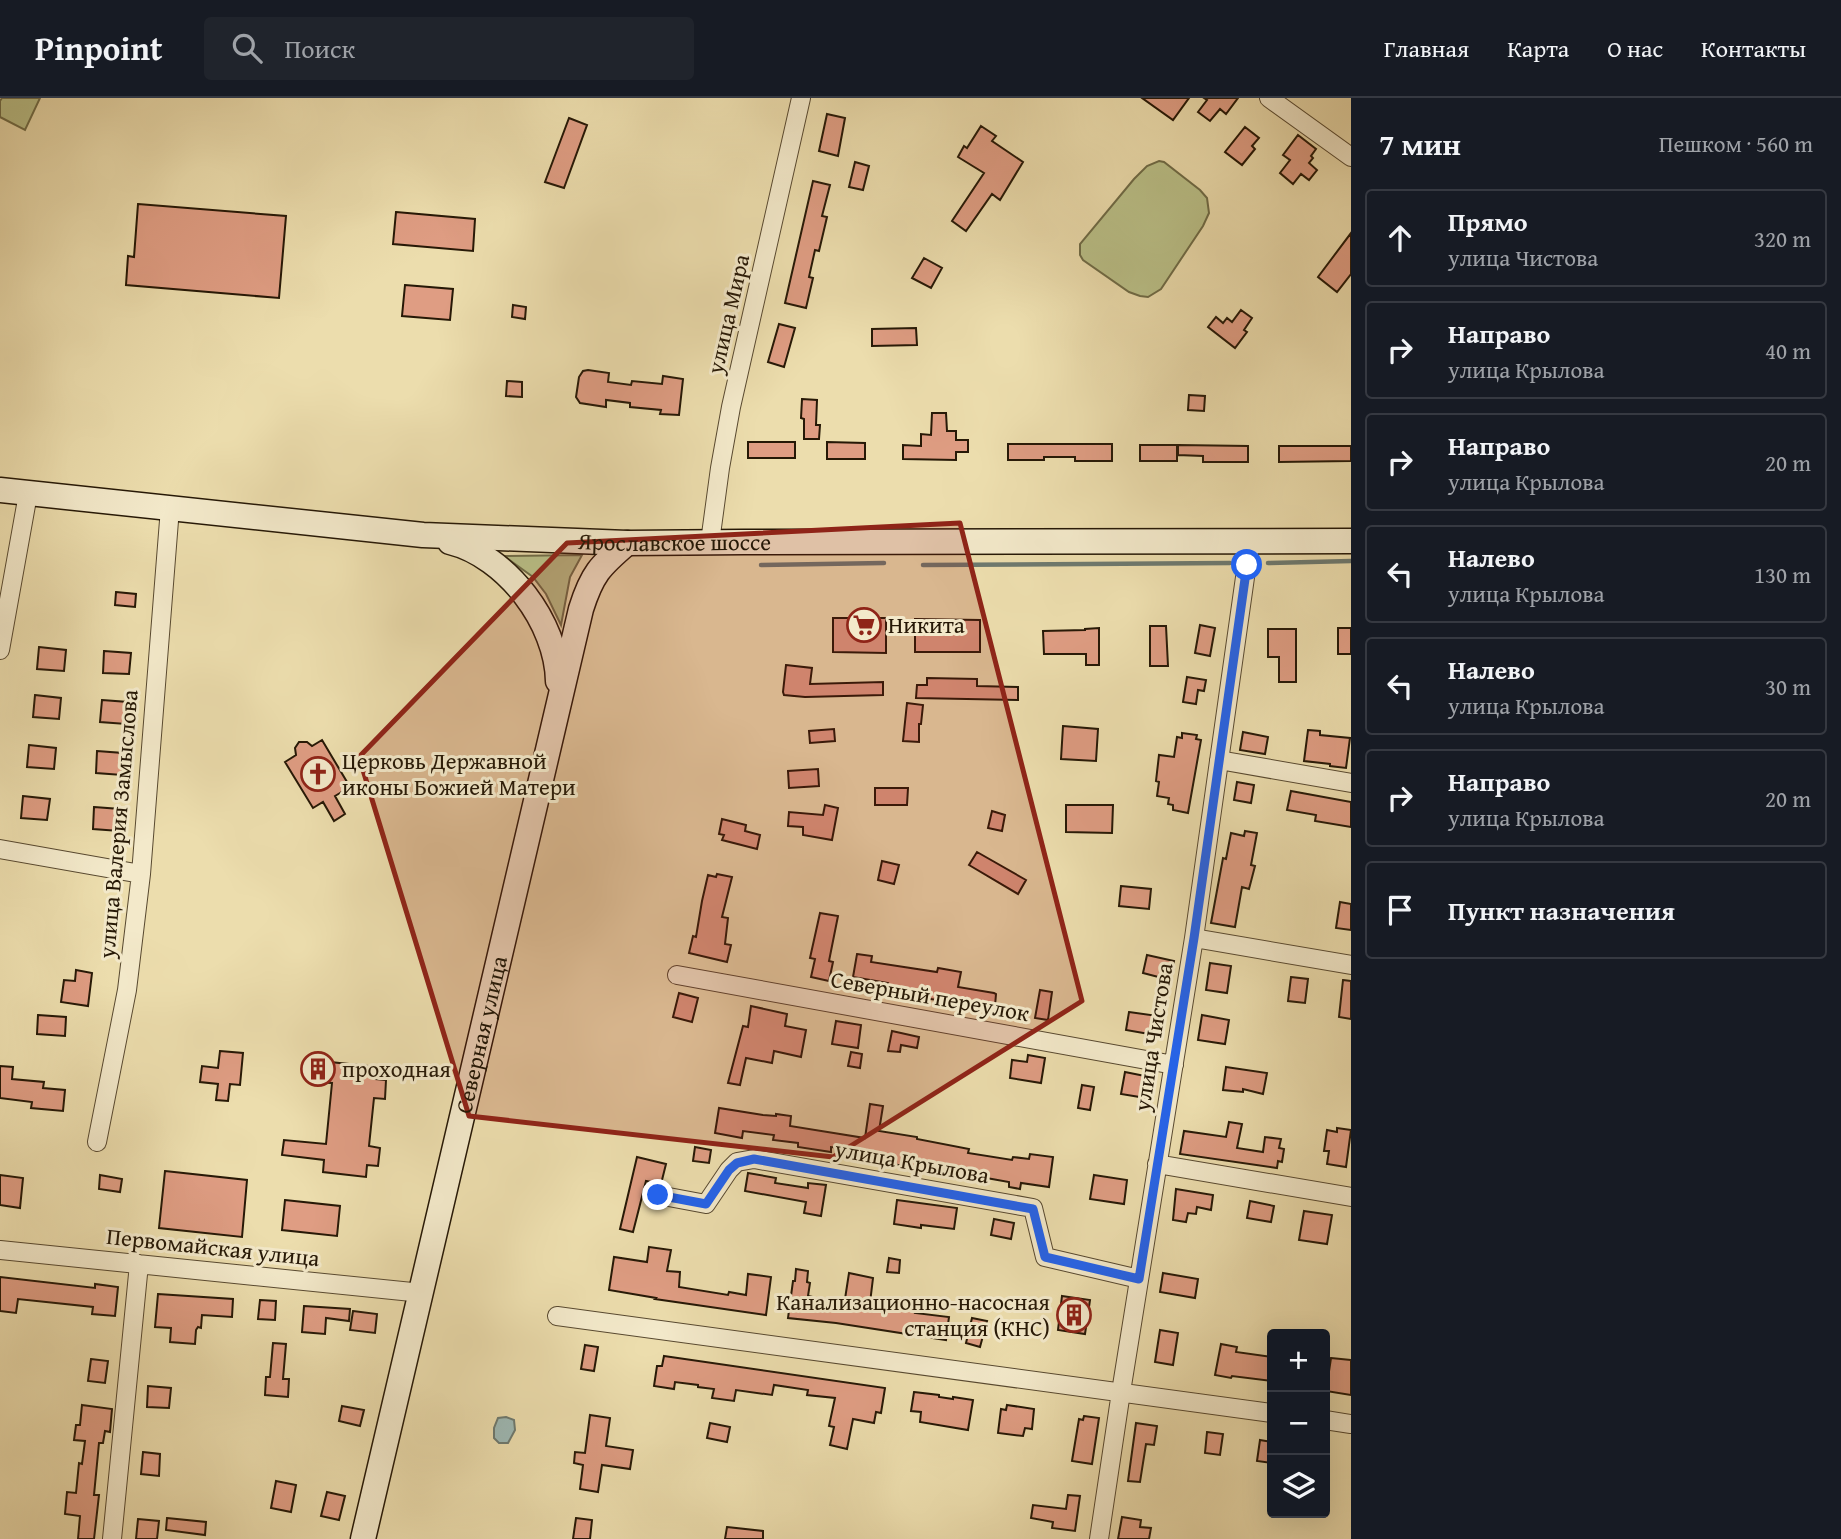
<!DOCTYPE html>
<html lang="ru">
<meta charset="utf-8">
<style>
:root{--surface:#171b24;--page:#20242c;--text:#f1f3f6;--muted:#9ea1a6;--line:#363941}
body{margin:0;font-family:"Gentium Book Plus",serif;background:var(--page);color:var(--text)}
.controls{position:absolute;right:21px;bottom:21px;display:grid;overflow:hidden;border-radius:7px;box-shadow:0 7px 28px #0002}
.controls button{width:63px;height:63px;display:grid;place-items:center;padding:0;border:0;border-bottom:2px solid var(--line);background:var(--surface);color:var(--text);font:35px sans-serif}
.stop{position:absolute;width:21px;height:21px;margin:-16px;border:5px solid #2563eb;border-radius:50%;background:#fff}
.stop.end{background:#2563eb;border-color:#fff;box-shadow:0 2px 7px #0008}
.list{margin:0;padding:0;list-style:none}
h2{display:flex;justify-content:space-between;align-items:center;height:91px;margin:0;padding:0 28px;font-size:30px}
h2 small{font-size:23px;font-weight:400;color:var(--muted)}
.list li{display:grid;grid-template-columns:46px 1fr auto;gap:21px;align-items:center;box-sizing:border-box;height:98px;margin:0 14px 14px;padding:0 14px;border:2px solid var(--line);border-radius:7px}
.list b{display:block;font-size:26px;white-space:nowrap}
.list p{margin:0;font-size:23px;white-space:nowrap;color:var(--muted)}
.list em{font-size:23px;font-style:normal;color:var(--muted)}
.icon{flex:none;width:38px;height:38px;fill:none;stroke:currentColor;stroke-width:2;stroke-linecap:round;stroke-linejoin:round}
.map{position:relative;flex:none;width:1351px;height:1441px;overflow:hidden}
header{display:flex;align-items:center;gap:42px;box-sizing:border-box;height:98px;padding:0 35px;background:var(--surface);border-bottom:2px solid var(--line)}
header strong{font-size:33px}
nav{display:flex;gap:38px;margin-inline-start:auto;font-size:24px}
.search{width:490px;height:63px;background:var(--page);display:flex;align-items:center;gap:18px;box-sizing:border-box;padding:0 24px;border-radius:7px;color:var(--muted);font-size:26px}
main{display:flex}
aside{flex:1;background:var(--surface)}
.map>svg:first-child{display:block}
</style>
<header>
<strong>Pinpoint</strong>
<div class="search"><svg class="icon" aria-label="search" viewBox="0 0 24 24"><circle cx="10" cy="10" r="6"/><path d="M15 15l6 6"/></svg>Поиск</div>
<nav><a>Главная</a><a>Карта</a><a>О нас</a><a>Контакты</a></nav>
</header>
<main>
<div class="map">
<svg width="1351" height="1441" viewBox="0 0 1351 1441">
<rect width="100%" height="100%" fill="#ecddad"/>
<filter id="stains"><feTurbulence type="fractalNoise" baseFrequency=".00286" numOctaves="4"/><feColorMatrix values="0 0 0 0 .2 0 0 0 0 .09 0 0 0 0 .02 0 0 0 .5 -.17"/></filter>
<radialGradient id="worn" r=".72"><stop offset=".6" stop-color="#630" stop-opacity="0"/><stop offset="1" stop-color="#630" stop-opacity=".3"/></radialGradient>
<path fill="#bac088" stroke="#706c47" stroke-width="2" d="M2,0H40L25,32L0,19V3Z
M1159,63L1164,64L1200,92L1207,100L1209,115L1203,128L1161,191L1148,199L1140,198L1129,194L1083,162L1080,157V146L1134,81L1147,68Z
M582,457L570,479L561,527L546,496L533,479L504,458Z"/>
<path fill="#9db9b5" stroke="#6d796f" stroke-width="2" d="M506,1319L514,1322L515,1332L508,1345H499L494,1340V1330L498,1320Z"/>
<g fill="none" stroke-linecap="round" stroke-linejoin="round">
<path stroke="#6d796f" stroke-width="4.5" d="M1268,465L1351,463
M761,467L884,465
M923,467L1230,465"/>
</g>
<path fill="#df9d83" stroke="#261806" stroke-width="2" d="M1142,0H1189L1173,22Z
M1204,0H1238L1226,16L1220,11L1210,23L1198,14L1207,2Z
M827,16L845,20L838,58L819,53Z
M569,20L587,27L564,90L545,84Z
M981,28L996,38L992,43L1023,64L1000,102L992,96L966,133L952,123L984,75L958,59L964,48L967,50Z
M1245,29L1259,40L1252,48L1255,51L1242,67L1225,54Z
M1298,37L1316,51L1311,58L1313,60L1309,65L1317,72L1309,82L1301,76L1293,86L1280,75L1290,62L1283,57Z
M855,64L869,68L863,92L849,89Z
M813,83L830,87L822,118L827,119L819,153L815,152L809,179L813,180L806,210L785,205Z
M138,106L286,118L279,200L126,187L128,158L134,159Z
M396,114L475,121L473,153L393,146Z
M1351,135V176L1337,194L1318,179Z
M924,160L942,170L931,190L912,180Z
M405,187L453,191L450,222L402,218Z
M513,207L526,209L525,221L512,219Z
M1241,212L1252,220L1244,232L1247,234L1235,250L1208,229L1216,219L1223,225L1227,220L1232,224Z
M779,226L795,230L784,269L768,264Z
M916,230L917,247L872,248V231Z
M588,272L609,275L608,284L631,287L632,283L662,286L663,278L683,281L679,317L660,316L661,312L630,309V305L606,302V309L580,305L576,299L579,279L583,273Z
M507,283L522,284V299L506,298Z
M1189,297L1205,298L1204,313L1188,312Z
M802,301L817,302L816,327H820L819,341H804V321L801,320Z
M932,315H946L947,333H956V342H968V354H956V362L903,361V347L921,348V336L931,337Z
M748,344H795V360H748Z
M827,344L865,345V361H827Z
M1008,346H1112V363H1075V359H1044V362H1008Z
M1140,347H1177V363H1140Z
M1178,347L1248,348V364H1203V358L1178,357Z
M1279,348H1351V363L1279,364Z
M116,494L136,496L135,509L115,507Z
M833,520H886V555L833,554Z
M915,521L980,522V554H915Z
M1200,527L1215,530L1210,558L1195,555Z
M1150,528H1166L1168,568H1150Z
M1099,530V567H1086V556H1044L1043,533L1085,532V531Z
M1338,530H1351V556H1338Z
M1268,531H1296V584H1279V559H1268Z
M39,549L66,552L64,573L37,571Z
M104,553L131,555L129,576L103,575Z
M786,567L812,570L810,586L883,584V597L805,599L784,597L783,594Z
M1187,579L1206,582L1204,593L1198,592L1196,606L1183,604Z
M927,580L977,581V588L1018,589V602L916,600L917,587H927Z
M35,597L61,600L59,621L33,619Z
M102,602L128,604L126,626L100,624Z
M907,605L923,607L921,626H919V644L903,643Z
M1063,628L1098,631L1096,663L1061,661Z
M834,631L835,643L810,645L809,633Z
M1308,632L1320,633V637L1350,640L1346,670L1330,668V666L1304,663Z
M1243,634L1268,639L1265,656L1240,652Z
M1182,635L1197,637L1196,641L1201,642L1188,715L1173,712V707L1168,706L1169,700L1157,698L1159,684L1156,683L1159,657L1174,659L1177,639L1182,640Z
M322,642L350,689L335,698L345,716L334,723L323,704L313,710L285,664L296,657L295,650L299,644H307L312,648Z
M29,647L56,650L54,671L27,669Z
M97,653L123,655L122,677L96,675Z
M818,671L819,688L789,690L788,673Z
M1237,684L1254,687L1251,705L1234,702Z
M875,690H908L907,707H875Z
M1291,693L1351,704V729L1315,723L1316,717L1287,712Z
M23,698L50,701L47,722L21,720Z
M825,707L838,710L832,742L803,737V729L788,728L789,714L823,717Z
M1066,707H1113L1112,735L1066,734Z
M94,709L120,711L119,733L93,731Z
M992,713L1005,717L1002,733L988,730Z
M722,721L746,727L745,733L760,737L757,751L722,742L724,737L719,736Z
M1245,733L1257,735L1251,767L1255,768L1249,791L1242,789L1235,829L1211,825L1223,760L1226,761L1231,735L1244,738Z
M977,754L1026,782L1018,796L969,767Z
M882,763L899,767L894,786L878,782Z
M717,776L732,779L722,819L728,820L725,846L731,847L727,864L689,855L693,838L696,839L702,803L708,777L716,779Z
M1121,788L1151,791L1149,811L1119,808Z
M1340,804L1351,806V832L1336,830Z
M820,815L838,818L829,863L833,864L829,883L811,879L815,861L810,860Z
M857,856L872,858L871,864L937,874L938,870L961,874L958,889L994,895L996,896L995,908L956,903V905L886,894L888,885L853,879Z
M1147,857L1174,863L1170,882L1143,875Z
M1210,865L1231,868L1227,895L1206,892Z
M76,872L92,875L88,908L61,904L64,882L75,883Z
M1291,879L1308,881L1305,905L1288,903Z
M1343,882L1351,883V921L1339,919Z
M1040,892L1052,894L1048,922L1035,920Z
M679,895L698,900L692,924L673,919Z
M751,908L787,916L785,928L806,932L801,959L774,953L772,965L746,960L740,987L728,985L743,928L748,929Z
M1129,914L1158,918L1155,937L1126,932Z
M38,917L66,919L65,938L37,936Z
M1202,917L1229,922L1225,946L1198,942Z
M836,923L861,927L858,950L832,946Z
M892,933L919,939L917,950L901,947L900,954L888,953Z
M220,953L243,955L240,987L230,986L228,1003L216,1002L218,986L200,984L202,968L218,970Z
M851,954L862,956L860,970L848,968Z
M1028,957L1045,960L1041,985L1010,980L1012,962L1027,964Z
M311,962L377,969L376,981L386,982L385,1001L374,1000L369,1048L380,1050L378,1068L367,1067L366,1079L323,1074L324,1062L282,1057L284,1042L326,1046L332,985L314,984V979H309Z
M0,968L13,969L12,981L44,984L43,990L65,992L63,1013L31,1010L32,1004L0,1000Z
M1226,969L1267,975L1263,996L1243,991V994L1223,992Z
M1125,974L1150,979L1146,1000L1121,996Z
M1082,987L1094,989L1090,1012L1078,1010Z
M870,1006L883,1008L879,1033L917,1039V1041L969,1051L968,1055L1012,1062L1013,1059L1029,1061L1030,1056L1053,1059L1049,1089L1021,1085L1020,1091L1009,1089V1084L975,1078L974,1081L849,1058L850,1051L831,1049V1054L798,1049V1045L773,1042L774,1037L743,1033L742,1040L715,1035L719,1010L763,1017L776,1018V1016L791,1018L790,1028L865,1040Z
M1229,1024L1242,1026L1237,1050L1263,1054L1265,1039L1281,1041L1279,1050L1284,1051L1282,1064L1278,1063L1277,1070L1180,1056L1184,1033L1226,1039Z
M1337,1030L1351,1032L1346,1069L1327,1066L1329,1053H1324L1327,1032L1337,1034Z
M695,1049L711,1052L709,1065L693,1063Z
M637,1059L666,1066L661,1086L646,1083L633,1134L620,1131Z
M165,1073L247,1082L242,1139L159,1130Z
M748,1075L776,1080L775,1085L808,1090V1085L826,1087L821,1118L804,1115L806,1104L745,1093Z
M0,1077L23,1080L20,1110L0,1107Z
M100,1077L122,1081L120,1094L99,1091Z
M1094,1077L1127,1082L1124,1106L1090,1101Z
M1176,1091L1213,1097L1211,1112L1197,1109L1196,1116L1188,1115L1186,1124L1173,1122Z
M285,1102L340,1108L337,1138L282,1132Z
M897,1102L957,1110L954,1131L921,1127V1130L894,1126Z
M1250,1103L1274,1108L1271,1124L1247,1120Z
M1304,1113L1332,1117L1327,1146L1299,1142Z
M994,1121L1014,1125L1011,1141L991,1137Z
M649,1149L671,1152L667,1173L680,1174L679,1189L728,1197L729,1194L746,1197L748,1176L771,1179L766,1217L655,1201L656,1200L609,1192L614,1159L647,1164Z
M889,1160L900,1162L899,1175L887,1174Z
M796,1171L808,1173L807,1184L810,1185L808,1198L813,1199L812,1207L838,1211L839,1201H845L849,1175L873,1180L870,1205L916,1211L915,1215L949,1219L946,1242L836,1225L788,1220L793,1183H795Z
M1163,1175L1198,1181L1195,1200L1160,1194Z
M0,1179L95,1190V1186L118,1189L115,1218L92,1216L93,1209L18,1201L16,1215L0,1213Z
M158,1196L233,1201L232,1219L202,1217L201,1230L198,1229L196,1232L195,1246L170,1244L171,1230L155,1229Z
M1062,1198L1090,1202L1085,1236L1058,1232Z
M260,1202L276,1203L275,1222L258,1221Z
M304,1208L350,1211L349,1223L326,1220L325,1236L302,1234Z
M353,1213L377,1216L375,1235L350,1232Z
M972,1220L987,1223L980,1249L966,1245Z
M1160,1232L1178,1235L1173,1267L1155,1264Z
M273,1245L286,1246L283,1281H289L288,1299L265,1297L266,1279H270Z
M1221,1246L1237,1249L1236,1254L1272,1259V1283L1232,1278L1231,1280L1215,1277Z
M585,1247L598,1249L594,1273L581,1271Z
M664,1258L885,1290L881,1315L876,1314L874,1325L853,1321L847,1351L830,1347L834,1329L829,1328L835,1300L807,1297L808,1292L774,1287L772,1297L736,1292L734,1303L712,1300L714,1291L698,1289V1287L675,1284L674,1291L654,1288L657,1268H662Z
M1331,1260L1351,1262V1297L1326,1293Z
M91,1261L108,1263L105,1285L88,1283Z
M148,1288L171,1290L169,1310L147,1309Z
M914,1294L939,1297V1299L953,1301V1299L973,1302L968,1332L920,1324L921,1314L911,1313Z
M82,1307L112,1311L110,1334L105,1333L103,1345H99L94,1397H99L94,1441H78L80,1418L65,1416L67,1394L76,1395L79,1365L82,1366L85,1343L74,1342L76,1327H80Z
M1007,1307L1034,1311L1032,1331L1025,1330L1023,1338L998,1335L1001,1311L1006,1312Z
M342,1308L364,1312L360,1328L339,1323Z
M590,1317L610,1320L606,1348L633,1352L630,1371L602,1367L598,1394L580,1391L583,1367L574,1365L575,1354L585,1355Z
M1084,1318L1099,1320L1092,1366L1072,1363L1079,1321L1083,1322Z
M710,1325L730,1329L727,1344L707,1340Z
M1136,1325L1157,1328L1154,1347L1146,1346L1140,1384L1128,1383Z
M1207,1334L1223,1336L1220,1357L1205,1355Z
M1260,1342L1272,1344V1365L1257,1363Z
M143,1354L160,1356L159,1378L141,1376Z
M276,1383L296,1387L291,1414L271,1410Z
M327,1394L345,1398L339,1422L321,1418Z
M1068,1397L1080,1398L1075,1433L1052,1430L1053,1424L1031,1420L1033,1407L1066,1411Z
M1122,1419L1141,1422L1140,1429L1151,1430L1149,1441H1118Z
M167,1420L206,1424L205,1437L166,1432Z
M576,1420L592,1422L590,1441H573Z
M138,1421L159,1423L157,1441H136Z
M727,1429L763,1433V1441H725Z"/>
<g fill="none" stroke-linecap="round" stroke-linejoin="round">
<g stroke="#584930" stroke-width="20">
<path id="minor" d="M1269,0L1351,59
M710,444L720,370L731,309L801,0
M0,552L28,396
M1219,662L1351,685
M0,751L141,776
M1194,840L1351,867
M677,877L1174,967
M97,1044L127,892L141,776L170,410
M1157,1066L1351,1099
M658,1097L706,1106L729,1072L737,1064L754,1061L1033,1110L1045,1159L1139,1181
M0,1152L422,1195
M557,1218L1272,1315
M1325,1322L1351,1326
M112,1441L139,1166
M1099,1441L1121,1294L1194,840L1250,444"/>
</g>
<g stroke="#261806" stroke-width="27">
<g id="secondary">
<path id="s1" d="M0,392L423,437L627,445L744,444L1351,443"/>
<path d="M450,444C507,458 557,525 558,583"/>
<path id="s2" d="M363,1441L581,511C592,476 600,468 627,445"/>
</g>
</g>
<use href="#minor" stroke="#f3e9ca" stroke-width="18"/>
<use href="#secondary" stroke="#f3e9ca" stroke-width="24"/>
</g>
<g fill="none" stroke-linecap="round" stroke-linejoin="round">
<path stroke="#2563eb" stroke-width="9" d="M658,1097L706,1106L729,1072L737,1065L754,1061L1033,1111L1045,1159L1139,1181L1194,840L1247,467"/>
</g>
<path fill="#8f2418" fill-opacity="0.2" stroke="#8f2418" stroke-width="5" stroke-linejoin="round" d="M960,425L1082,903L833,1059L469,1018L359,659L567,445Z"/>
<defs>
<g id="supermarket-ring" transform="scale(1.75)"><circle r="9.5" fill="#f3e9ca" stroke="#8f2418" stroke-width="1.5"/><path d="M-6-5.5h2.5l.6 2H6L4.5 2H-2.5L-4.4-4H-6ZM-1.5 3.2a1.3 1.3 0 1 0 .1 0ZM3 3.2a1.3 1.3 0 1 0 .1 0Z" fill="#8f2418"/></g>
<g id="church-ring" transform="scale(1.75)"><circle r="9.5" fill="#f3e9ca" stroke="#8f2418" stroke-width="1.5"/><path d="M-1.2-6h2.4v3.5h3.3v2.4h-3.3V6h-2.4V-.1h-3.3v-2.4h3.3Z" fill="#8f2418"/></g>
<g id="building-ring" transform="scale(1.75)"><circle r="9.5" fill="#f3e9ca" stroke="#8f2418" stroke-width="1.5"/><path d="M-4-6H4V6H1V3H-1V6H-4ZM-2.5-4.3h1.7v1.8h-1.7ZM.8-4.3h1.7v1.8H.8ZM-2.5-1h1.7V.8h-1.7ZM.8-1h1.7V.8H.8Z" fill="#8f2418"/></g>
</defs>
<g fill-rule="evenodd">
<use href="#supermarket-ring" x="864" y="527"/>
<use href="#church-ring" x="318" y="676"/>
<use href="#building-ring" x="318" y="971"/>
<use href="#building-ring" x="1074" y="1217"/>
</g>
<g text-anchor="middle" stroke-width="6" stroke-linejoin="round" paint-order="stroke">
<g font-size="23" fill="#261806" stroke="#f3e9ca">
<text transform="translate(728 216) rotate(-77)" y="8">улица Мира</text>
<text dy="8" stroke="none"><textPath href="#s1" startOffset="677">Ярославское шоссе</textPath></text>
<text transform="translate(118 726) rotate(-85)" y="8">улица Валерия Замыслова</text>
<text transform="translate(930 898) rotate(10)" y="8">Северный переулок</text>
<text dy="8" stroke="none"><textPath href="#s2" startOffset="518">Северная улица</textPath></text>
<text transform="translate(1153 939) rotate(-81)" y="8">улица Чистова</text>
<text transform="translate(912 1064) rotate(10)" y="8">улица Крылова</text>
<text transform="translate(213 1149) rotate(6)" y="8">Первомайская улица</text>
</g>
<g font-size="23" fill="#261806" stroke="#f3e9ca" text-anchor="start">
<text x="888" y="535">Никита</text>
<text x="342" y="671">Церковь Державной<tspan x="342" dy="26">иконы Божией Матери</tspan></text>
<text x="342" y="979">проходная</text>
<text x="1050" y="1212" text-anchor="end">Канализационно-насосная<tspan x="1050" dy="26">станция (КНС)</tspan></text>
</g>
</g>
<rect width="100%" height="100%" filter="url(#stains)"/>
<rect width="100%" height="100%" fill="url(#worn)"/>
</svg>
<div class="controls">
<button>+</button>
<button>−</button>
<button><svg class="icon" aria-label="layers" viewBox="0 0 24 24"><path d="M12 4l9 5-9 5-9-5zM3 14l9 5 9-5"/></svg></button>
</div>
<div class="stop" style="left:1247px;top:467px"></div>
<div class="stop end" style="left:658px;top:1097px"></div>
</div>
<aside>
<h2>7 мин<small>Пешком · 560 m</small></h2>
<ul class="list">
<li><svg class="icon" aria-label="ahead" viewBox="0 0 24 24"><path d="M12 20V5M6 11l6-6 6 6"/></svg><div><b>Прямо</b><p>улица Чистова</p></div><em>320 m</em></li>
<li><svg class="icon" aria-label="right" viewBox="0 0 24 24"><path d="M7 20v-9h11M14 6l5 5-5 5"/></svg><div><b>Направо</b><p>улица Крылова</p></div><em>40 m</em></li>
<li><svg class="icon" aria-label="right" viewBox="0 0 24 24"><path d="M7 20v-9h11M14 6l5 5-5 5"/></svg><div><b>Направо</b><p>улица Крылова</p></div><em>20 m</em></li>
<li><svg class="icon" aria-label="left" viewBox="0 0 24 24"><path d="M17 20v-9H6M10 6l-5 5 5 5"/></svg><div><b>Налево</b><p>улица Крылова</p></div><em>130 m</em></li>
<li><svg class="icon" aria-label="left" viewBox="0 0 24 24"><path d="M17 20v-9H6M10 6l-5 5 5 5"/></svg><div><b>Налево</b><p>улица Крылова</p></div><em>30 m</em></li>
<li><svg class="icon" aria-label="right" viewBox="0 0 24 24"><path d="M7 20v-9h11M14 6l5 5-5 5"/></svg><div><b>Направо</b><p>улица Крылова</p></div><em>20 m</em></li>
<li><svg class="icon" aria-label="arrive" viewBox="0 0 24 24"><path d="M6 21V4h12l-3 4 3 4H6"/></svg><div><b>Пункт назначения</b></div></li>
</ul>
</aside>
</main>
